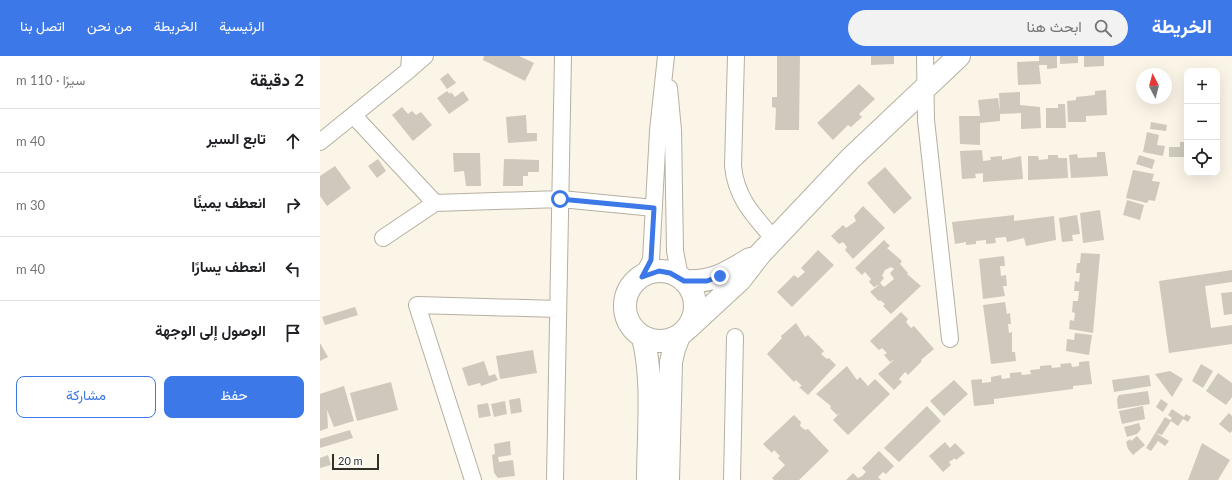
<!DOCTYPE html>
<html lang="ar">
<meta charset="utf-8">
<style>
:root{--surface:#fff;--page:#f2f2f2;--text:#202124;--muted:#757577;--line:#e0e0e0;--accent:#3c78e7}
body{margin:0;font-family:Lato,Vazirmatn,sans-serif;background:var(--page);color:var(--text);direction:rtl}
.controls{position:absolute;right:12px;top:12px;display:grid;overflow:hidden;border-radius:8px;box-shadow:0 4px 16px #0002}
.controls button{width:36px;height:36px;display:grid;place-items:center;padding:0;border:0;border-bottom:1px solid var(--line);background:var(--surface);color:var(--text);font:20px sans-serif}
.compass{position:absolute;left:816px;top:12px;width:36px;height:36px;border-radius:50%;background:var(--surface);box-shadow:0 4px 16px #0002;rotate:353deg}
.scale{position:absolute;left:12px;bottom:10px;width:47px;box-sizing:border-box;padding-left:4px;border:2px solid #312f2a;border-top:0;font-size:11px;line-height:14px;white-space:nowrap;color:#312f2a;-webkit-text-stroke:3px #fff;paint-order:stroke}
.stop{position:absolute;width:12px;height:12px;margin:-9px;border:3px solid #3c78e7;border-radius:50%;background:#fff}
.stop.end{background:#3c78e7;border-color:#fff;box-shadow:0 1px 4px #0008}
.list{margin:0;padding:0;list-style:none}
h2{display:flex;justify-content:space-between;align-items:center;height:52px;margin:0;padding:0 16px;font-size:17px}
h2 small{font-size:13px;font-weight:400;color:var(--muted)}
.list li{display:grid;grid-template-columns:26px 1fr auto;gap:12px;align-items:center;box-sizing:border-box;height:64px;padding:0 16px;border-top:1px solid var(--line)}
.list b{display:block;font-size:15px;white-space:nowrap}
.list em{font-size:13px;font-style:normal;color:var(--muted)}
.actions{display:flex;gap:8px;padding:12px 16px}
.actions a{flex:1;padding:9px 0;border:1px solid var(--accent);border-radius:8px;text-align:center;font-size:14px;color:var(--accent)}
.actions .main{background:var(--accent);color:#fff}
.icon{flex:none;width:22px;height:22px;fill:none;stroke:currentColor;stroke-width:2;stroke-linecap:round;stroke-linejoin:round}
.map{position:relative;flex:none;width:912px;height:424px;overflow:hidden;direction:ltr}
header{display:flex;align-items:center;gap:24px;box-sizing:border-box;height:56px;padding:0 20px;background:var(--accent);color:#fff}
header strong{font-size:19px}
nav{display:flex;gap:22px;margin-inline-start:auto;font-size:14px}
.search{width:280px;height:36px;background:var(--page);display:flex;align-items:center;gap:10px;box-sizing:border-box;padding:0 14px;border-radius:22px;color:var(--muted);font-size:15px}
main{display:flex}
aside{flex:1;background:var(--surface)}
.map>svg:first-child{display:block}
</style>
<header>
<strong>الخريطة</strong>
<div class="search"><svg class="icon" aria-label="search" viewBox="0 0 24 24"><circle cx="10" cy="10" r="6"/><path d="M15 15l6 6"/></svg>ابحث هنا</div>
<nav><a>الرئيسية</a><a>الخريطة</a><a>من نحن</a><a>اتصل بنا</a></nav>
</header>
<main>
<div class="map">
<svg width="912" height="424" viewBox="0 0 912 424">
<rect width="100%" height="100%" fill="#faf5e7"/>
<path fill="#cec9bc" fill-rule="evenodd" d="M164,0H199L214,7L205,25L163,4Z
M457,0H480L479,74H455L456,52L452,51V41H457Z
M551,0H574V8L551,9Z
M719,0H737V12L727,13V9H719L721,28L698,29L697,6L719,5Z
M740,0H758V7L740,8Z
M764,0H784V10L764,11Z
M128,17L136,27L127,33L120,23Z
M539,28L555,43L539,58L542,61L531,71L528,69L513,84L497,67Z
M786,34L787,59L766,60V66H748L747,45L756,44V41L775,39V35Z
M127,35L130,38L131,36L135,41L143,35L149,44L129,58L117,42Z
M700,36V49L720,51L721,72L701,73V57L680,58V65L660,67V89L640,88L639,60H660L658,44L678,42L680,55L679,37Z
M738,48H745L746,72H726V52H738Z
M82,51L88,58L92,55L96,59L101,56L112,69L93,85L72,59Z
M206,59L207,77H217V85L188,87L186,61Z
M831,66L847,69L846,75L830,73Z
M827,76L839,79L837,89L845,90L843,100L823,96Z
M860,86H865V101H849V91H860Z
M662,94L663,105L671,104L670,101L682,100V104L701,100L703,123L663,126V117L655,118L656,122L642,123L640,95Z
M777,96H785L788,120L751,122L749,99L757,98L758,102L777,101Z
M133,97H160L161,130H146L144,115L134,116Z
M728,99H738V102H747L748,122L708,124V100H718L719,104L728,103Z
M819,99L835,104L832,113L816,108Z
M58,103L66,115L57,122L48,110Z
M184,103L219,104V116H208V120H203V130H183Z
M15,110L31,132L7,150L0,140V120Z
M565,111L592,142L574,158L547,127Z
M813,114L834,118L832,125L840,126L835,145L829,144L827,147L806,142Z
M807,144L824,149L820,164L803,159Z
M543,150L565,172L533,203L525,194L527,191L523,186L519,188L511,180L523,169L526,172L536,165L534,160Z
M780,154L784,184L763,187L760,157Z
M694,159V165L734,160L736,184L706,190L704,182L687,186L686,181L675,182L676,187L666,188V184L656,185V188L646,189V186L635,188L632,166Z
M757,159L760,178L752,179L753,185L742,186L739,162Z
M564,184L570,190L567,192L582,205L580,208L588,217L587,218L601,230L571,258L563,250L565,248L560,244L559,245L550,236L560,228L554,231L549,226L551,223L545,216L542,219L535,212ZM571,211L574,213L570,217L574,223L564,231L560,227L564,222L562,220L565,214Z
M498,194L514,209L472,251L457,236L474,219L478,222L485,216L481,212Z
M761,197L780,198L773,277L749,273L750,264L754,265L755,257L752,256L753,245H758L759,235H754L755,225L759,226L760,217H756L757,207H760Z
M684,200L685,210H680L681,220L686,219L687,230H683L685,240L663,243L659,203Z
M912,214V226L885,230L891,272L912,269V288L849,297L839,225Z
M912,236V258L904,259L901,237Z
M685,246L687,258L690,257L691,268H688L689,277L692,276V296H695L696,305L671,308L663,249Z
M35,251L38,259L5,269L2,261Z
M581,256L588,263L586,266L591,272L594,270L614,293L601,304L602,305L588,319L585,316L579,323L582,326L574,334L558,318L575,303L570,306L564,299L567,297L562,292L559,294L550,285Z
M476,267L485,281L488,279L504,295L501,298L507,303L509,302L516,309L488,339L479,331L482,330L476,324L474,326L447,298L462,282L461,280Z
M755,277L772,279L769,299L746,295L747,283L754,284Z
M0,287L8,301L0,305Z
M213,294L217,317L180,323L176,300Z
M164,305L169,320L175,318L178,324L161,330L160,327L148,330L142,312Z
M769,305L772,328L753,330V333L674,343V348L654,350L651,324L662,323V327L671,326V321L681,319L682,323L690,322V317L701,316L702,319L711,318L710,314L720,313V310L731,309L732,312L741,311L740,308L751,307L752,311L759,310V306Z
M881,308L893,315L883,332L872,325Z
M527,310L537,324L540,321L548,330L555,323L570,338L528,379L513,364L521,356L517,359L510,352L511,350L496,338Z
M850,315L863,323L852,341L835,318Z
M898,317L912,327V341L906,349L886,335Z
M829,319L831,330L794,336L792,324Z
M634,324L648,338L624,360L610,345Z
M71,326L78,354L37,365L30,337Z
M24,330L34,365L14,371L7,354L8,372L0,375V338Z
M828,335L830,348L798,353L797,343L799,339Z
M200,342L202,356L191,358L189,344Z
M841,343L848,348L843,356L836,351Z
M185,345L187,358L174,361L171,348Z
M168,347L171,360L159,362L157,349Z
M607,350L621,365L579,406L564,392Z
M823,350L825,363L802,368L799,355Z
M852,353L864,361L866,358L871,361L868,366L863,363L858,370L851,365L842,379L836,377L849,385L845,390L838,385L831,395L826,392L845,361L850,364L852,362L848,359Z
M909,357L912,360V375L910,377L899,368Z
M474,359L481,366L480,370L485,374L488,373L509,395L479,424H454L452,422L465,409L458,402L460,400L454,394L452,397L443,388Z
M819,367L821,373L817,378L807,381L804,371Z
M30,374L33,382L0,392V383Z
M817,380L825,389L813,399L808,393L806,386L810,383L811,385Z
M190,385L191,399L178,401L179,406L193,404L195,420L178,422L174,417L172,399L175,398L174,388Z
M625,386L630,392L635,387L645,397L636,404L635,402L629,406L631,409L623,416L609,400Z
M882,387L910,404L898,424H868Z
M559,395L574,410L566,418L563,416L558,421L561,424H526L533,417L538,422L542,420L546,416L542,412Z
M8,399L11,409L0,412V402Z"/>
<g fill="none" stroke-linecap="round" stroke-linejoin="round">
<g stroke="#b5b0a2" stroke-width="18">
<path id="minor" d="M416,0L413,110C416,142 434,160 454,183
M605,0L606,64L630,283
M89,14L105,0
M349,32L353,74L355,195L360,221
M34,60L115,147
M0,86L89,14L90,0
M63,182L115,147L241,143L334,152
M322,221L331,204L338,75L346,0
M153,424L97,249L238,253
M235,424L243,0
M412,424L415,281"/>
</g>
<g stroke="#b5b0a2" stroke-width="24">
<path id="primary" d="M305 250a35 35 0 1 1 70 0a35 35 0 1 1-70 0Z
M364,225C392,227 407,217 430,203
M368,272L420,224L440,198L530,103L639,0
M323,282C334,323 328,381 328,424
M348,424L351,306L354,293L359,280"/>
</g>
<use href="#minor" stroke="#fff" stroke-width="16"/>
<use href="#primary" stroke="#fff" stroke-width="22"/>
</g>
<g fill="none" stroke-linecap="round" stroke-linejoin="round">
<path stroke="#3c78e7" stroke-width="5" d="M240,143L334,152L331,204L322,221L339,215L350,217L364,225H387L400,220"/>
</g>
</svg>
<div class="controls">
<button>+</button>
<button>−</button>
<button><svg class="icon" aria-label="locate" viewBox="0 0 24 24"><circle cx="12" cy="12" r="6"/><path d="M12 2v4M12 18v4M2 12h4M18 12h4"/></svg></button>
</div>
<svg class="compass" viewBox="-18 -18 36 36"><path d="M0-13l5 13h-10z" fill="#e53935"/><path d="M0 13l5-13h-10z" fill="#757577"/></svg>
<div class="scale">20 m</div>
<div class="stop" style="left:240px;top:143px"></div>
<div class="stop end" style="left:400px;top:220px"></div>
</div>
<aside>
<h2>2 دقيقة<small>سيرًا · 110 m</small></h2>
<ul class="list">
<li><svg class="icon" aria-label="ahead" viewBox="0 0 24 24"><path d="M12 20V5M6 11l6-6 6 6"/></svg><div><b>تابع السير</b></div><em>40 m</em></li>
<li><svg class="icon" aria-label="right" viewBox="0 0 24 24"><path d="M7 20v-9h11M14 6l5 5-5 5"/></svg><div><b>انعطف يمينًا</b></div><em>30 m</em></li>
<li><svg class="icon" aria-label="left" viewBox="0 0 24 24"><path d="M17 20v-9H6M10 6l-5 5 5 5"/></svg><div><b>انعطف يسارًا</b></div><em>40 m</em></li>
<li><svg class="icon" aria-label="arrive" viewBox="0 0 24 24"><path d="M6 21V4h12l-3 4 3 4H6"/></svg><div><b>الوصول إلى الوجهة</b></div></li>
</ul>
<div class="actions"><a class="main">حفظ</a><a>مشاركة</a></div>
</aside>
</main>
